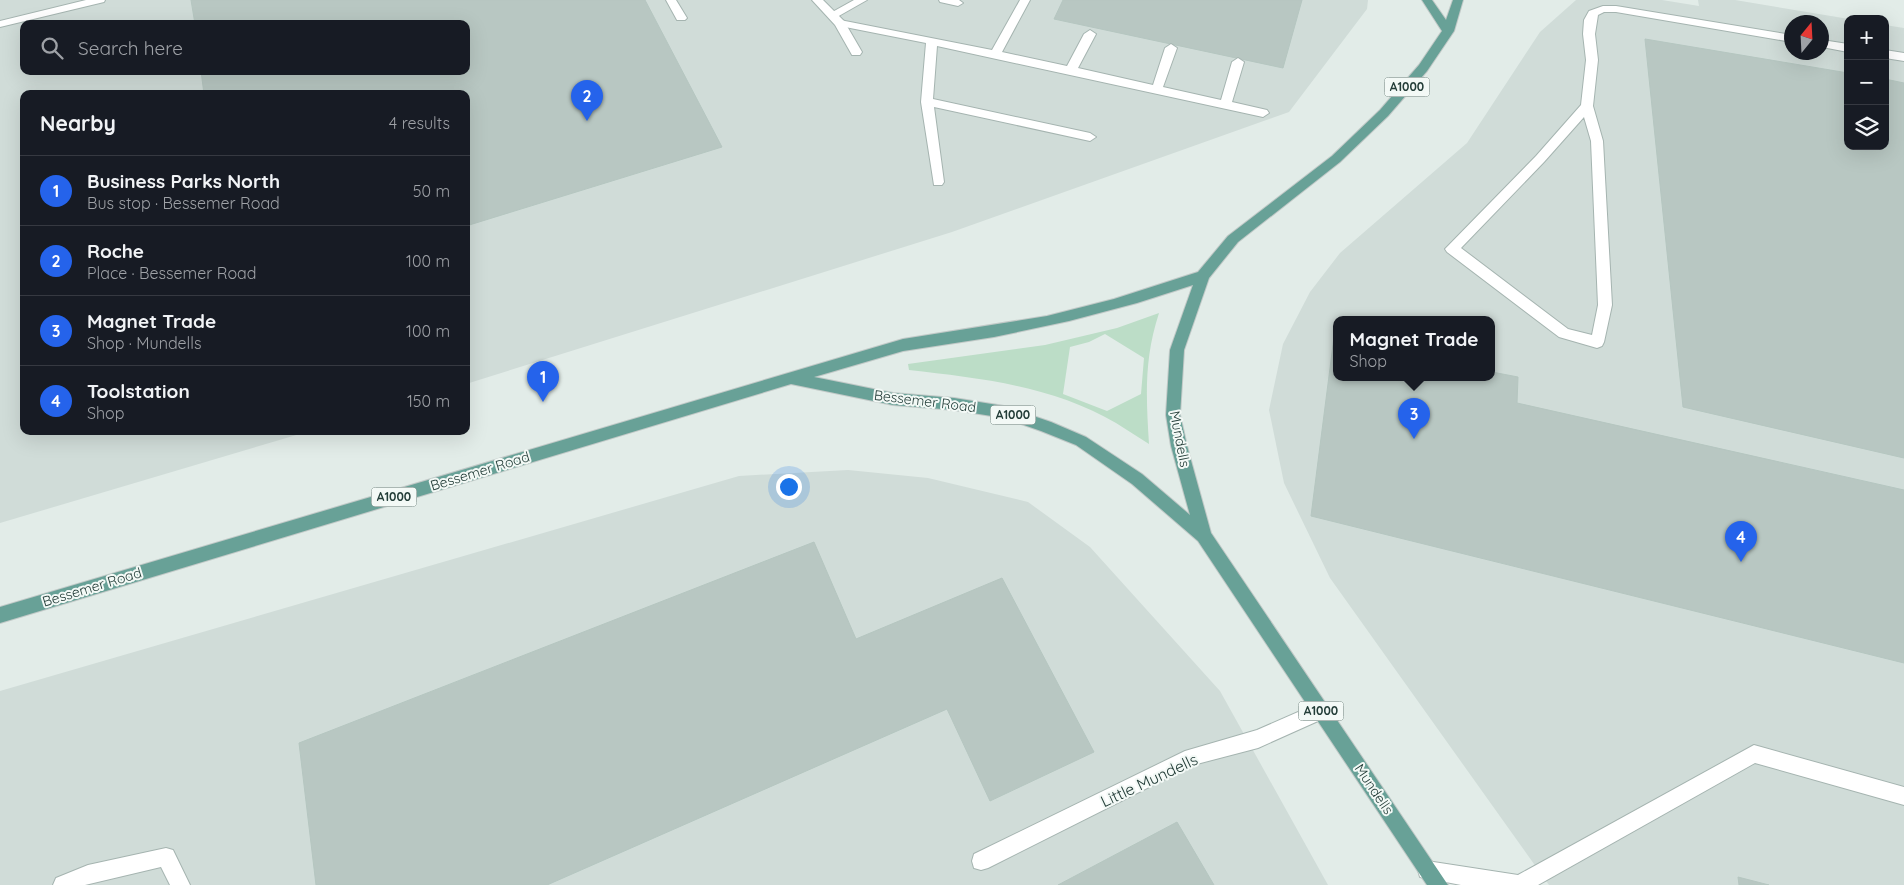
<!DOCTYPE html>
<meta charset="utf-8">
<style>
:root{--surface:#171b24;--page:#20242c;--text:#f1f3f6;--muted:#9ea1a6;--line:#363941;--accent:#2563eb}
body{margin:0;font-family:Quicksand,sans-serif;background:var(--page);color:var(--text)}
.controls{position:absolute;right:15px;top:15px;display:grid;overflow:hidden;border-radius:10px;box-shadow:0 5px 20px #0002}
.controls button{width:45px;height:45px;display:grid;place-items:center;padding:0;border:0;border-bottom:1px solid var(--line);background:var(--surface);color:var(--text);font:25px sans-serif}
.compass{position:absolute;left:1784px;top:15px;width:45px;height:45px;border-radius:50%;background:var(--surface);box-shadow:0 5px 20px #0002;rotate:18deg}
.you{position:absolute;left:788px;top:486px;width:18px;height:18px;margin:-12px;border:4px solid #fff;border-radius:50%;background:#1a73e8;box-shadow:0 0 0 8px #1a73e833}
.badge{display:grid;place-items:center;width:32px;height:32px;border-radius:50%;background:var(--accent);color:#fff;font-size:16px;font-weight:700}
.pin{position:absolute;translate:-50% -41px;filter:drop-shadow(0 1px 2px #0008)}
.pin::after{content:'';position:absolute;top:26px;width:18px;height:15px;background:inherit;clip-path:polygon(0 0,100% 0,50% 100%)}
.popup{position:absolute;left:1333px;top:316px;width:162px;height:65px;box-sizing:border-box;display:grid;place-content:center;border-radius:10px;background:var(--surface);filter:drop-shadow(0 1px 4px #0005);font-size:16px;white-space:nowrap;color:var(--muted)}
.popup b{font-size:19px;color:var(--text)}
.popup::after{content:'';position:absolute;left:50%;top:100%;margin-left:-10px;border:10px solid transparent;border-top-color:var(--surface)}
.list{margin:0;padding:0;list-style:none}
h2{display:flex;justify-content:space-between;align-items:center;height:65px;margin:0;padding:0 20px;font-size:21px}
h2 small{font-size:16px;font-weight:400;color:var(--muted)}
.list li{display:grid;grid-template-columns:32px 1fr auto;gap:15px;align-items:center;box-sizing:border-box;height:70px;padding:0 20px;border-top:1px solid var(--line)}
.list b{display:block;font-size:19px;white-space:nowrap}
.list p{margin:0;font-size:16px;white-space:nowrap;color:var(--muted)}
.list em{font-size:16px;font-style:normal;color:var(--muted)}
.icon{flex:none;width:28px;height:28px;fill:none;stroke:currentColor;stroke-width:2;stroke-linecap:round;stroke-linejoin:round}
.map{position:relative;flex:none;width:1904px;height:885px;overflow:hidden}
.search{position:absolute;background:var(--surface);box-shadow:0 5px 20px #0002;left:20px;top:20px;width:450px;height:55px;display:flex;align-items:center;gap:12px;box-sizing:border-box;padding:0 18px;border-radius:10px;color:var(--muted);font-size:19px}
.panel{position:absolute;background:var(--surface);box-shadow:0 5px 20px #0002;left:20px;top:90px;width:450px;height:345px;border-radius:10px}
.map>svg:first-child{display:block}
</style>
<div class="map">
<svg width="1904" height="885" viewBox="0 0 1904 885">
<rect width="100%" height="100%" fill="#e2ece8"/>
<path fill="#d0dcd8" fill-rule="evenodd" d="M0,0H1368L1367,9L1289,112L952,232L466,384V94H24V431H310L0,523ZM24,24H466V71H24Z
M1576,0H1662L1699,6L1698,0H1735L1849,19L1848,146H1885V25L1904,28V885H1549L1330,578L1284,483L1269,410L1283,344L1310,292L1340,253L1467,143L1540,32ZM1792,22H1822V52H1792ZM1336,320H1492V378H1336Z
M848,470L928,478L1028,502L1090,547L1220,691L1328,885H0V691L739,476Z"/>
<path fill="#bcddc7" fill-rule="evenodd" d="M1159,313C1144,359 1146,396 1149,444C1138,437 1127,430 1116,423C1053,386 980,378 909,370L908,364L1045,345L1117,328ZM1105,334L1144,358L1141,394L1107,411L1063,394L1070,347L1089,342Z"/>
<path fill="#b8c7c2" stroke="#b5c6c0" d="M191,0H645L722,147L466,226V94H204L201,71H466V24H195Z
M1063,0H1302L1283,68L1054,19Z
M1645,39L1848,73V146H1885V79L1904,83V458L1683,407Z
M1334,337H1336V378H1492V372L1518,377L1517,403L1904,490V663L1311,516Z
M814,542L856,639L1002,578L1094,752L990,801L947,709L547,885H316L299,743Z
M1177,822L1214,885H1058Z
M1738,877L1769,885H1739Z"/>
<g fill="none" stroke-linecap="round" stroke-linejoin="round">
<g stroke="#a5b4b0" stroke-width="2">
<path id="lane" d="M86,0H105L104,2L0,27V21Z
M666,0H676L687,18L685,20H677Z
M854,0H867L837,17H829L827,15Z
M939,0H959L963,3L958,6L940,2Z
M1020,0H1030L1002,52L1067,66L1084,34L1090,30L1096,34L1078,68L1153,85L1165,48L1171,44L1177,48L1163,87L1221,100L1232,62L1238,58L1244,62L1232,102L1267,110L1269,113L1263,117L937,46L933,99L1090,133L1096,137L1090,141L934,107L944,182L942,185H934L921,102L926,43L840,26L834,23L840,20L992,50Z
M1603,6H1616L1792,35V42L1616,12H1604L1598,15L1595,34L1598,60L1593,106L1603,141L1612,305L1604,342L1602,346L1597,348L1559,337L1447,252L1445,249L1536,156L1581,105L1586,60L1583,34L1584,20L1589,11ZM1584,117L1591,141L1598,305L1592,335L1568,329L1461,248L1544,162Z
M1822,40L1848,44V52L1822,47Z
M1885,50L1904,53V61L1885,58Z
M1321,702L1327,705L1330,711L1327,717L1258,748L1193,765L988,868L981,870L974,868L972,861L974,854L1185,751L1257,730Z
M1754,745L1904,787V805L1755,763L1538,885H1461L1420,877L1418,870L1420,863L1427,861L1518,875Z
M166,848L173,850L190,885H170L161,867L85,885H53L56,878L88,865Z"/>
</g>
<g stroke="#a5b4b0" stroke-width="2">
<path id="street" d="M812,0H823L844,21L862,52L860,55H852L835,25Z"/>
</g>
<g stroke="#c1c9c7" stroke-width="2">
<path id="primary" d="M1422,0H1432L1446,20L1453,0H1463L1454,31L1427,71L1388,116L1340,162L1238,242L1209,278L1184,350L1180,415L1187,446L1211,533L1448,885H1427L1198,541L1132,484L1076,445L1041,431L1004,418L954,410L893,405L791,384L0,623V607L903,339L1047,316L1114,299L1198,272L1228,236L1332,156L1380,110L1419,65L1442,31ZM1193,285L1170,350L1166,415L1171,446L1190,515L1142,474L1086,437L1051,422L1004,406L954,398L893,393L814,377L903,351L994,337L1069,321L1137,303Z"/>
</g>
<use href="#lane" fill="#fff" fill-rule="evenodd"/>
<use href="#street" fill="#fff" fill-rule="evenodd"/>
<use href="#primary" fill="#68a197" fill-rule="evenodd"/>
</g>
<g text-anchor="middle" stroke-width="4" stroke-linejoin="round" paint-order="stroke">
<g fill="#f3f9f6" stroke="#617571" stroke-width="1">
<rect x="1384.5" y="77.5" width="45" height="19" rx="4"/>
<rect x="990.5" y="405.5" width="45" height="19" rx="4"/>
<rect x="371.5" y="487.5" width="45" height="19" rx="4"/>
<rect x="1298.5" y="701.5" width="45" height="19" rx="4"/>
</g>
<g font-size="12" font-weight="bold" fill="#233d38">
<text x="1407" y="91">A1000</text>
<text x="1013" y="419">A1000</text>
<text x="394" y="501">A1000</text>
<text x="1321" y="715">A1000</text>
</g>
<g font-size="14" fill="#233d38" stroke="#f3f9f6">
<text transform="translate(925 401) rotate(7)" y="5">Bessemer Road</text>
<text transform="translate(1180 439) rotate(79)" y="5">Mundells</text>
<text transform="translate(480 471) rotate(-17)" y="5">Bessemer Road</text>
<text transform="translate(92 587) rotate(-17)" y="5">Bessemer Road</text>
<text transform="translate(1374 789) rotate(56)" y="5">Mundells</text>
</g>
<g font-size="16" fill="#233d38" stroke="#f3f9f6">
<text transform="translate(1149 780) rotate(-25)" y="6">Little Mundells</text>
</g>
</g>
</svg>
<div class="controls">
<button>+</button>
<button>−</button>
<button><svg class="icon" aria-label="layers" viewBox="0 0 24 24"><path d="M12 4l9 5-9 5-9-5zM3 14l9 5 9-5"/></svg></button>
</div>
<svg class="compass" viewBox="-18 -18 36 36"><path d="M0-13l5 13h-10z" fill="#e53935"/><path d="M0 13l5-13h-10z" fill="#9ea1a6"/></svg>
<div class="you"></div>
<div class="pin badge" style="left:543px;top:402px">1</div>
<div class="pin badge" style="left:587px;top:121px">2</div>
<div class="pin badge" style="left:1414px;top:439px">3</div>
<div class="popup"><b>Magnet Trade</b>Shop</div>
<div class="pin badge" style="left:1741px;top:562px">4</div>
<div class="search"><svg class="icon" aria-label="search" viewBox="0 0 24 24"><circle cx="10" cy="10" r="6"/><path d="M15 15l6 6"/></svg>Search here</div>
<section class="panel">
<h2>Nearby<small>4 results</small></h2>
<ul class="list">
<li><span class="badge">1</span><div><b>Business Parks North</b><p>Bus stop · Bessemer Road</p></div><em>50 m</em></li>
<li><span class="badge">2</span><div><b>Roche</b><p>Place · Bessemer Road</p></div><em>100 m</em></li>
<li><span class="badge">3</span><div><b>Magnet Trade</b><p>Shop · Mundells</p></div><em>100 m</em></li>
<li><span class="badge">4</span><div><b>Toolstation</b><p>Shop</p></div><em>150 m</em></li>
</ul>
</section>
</div>
